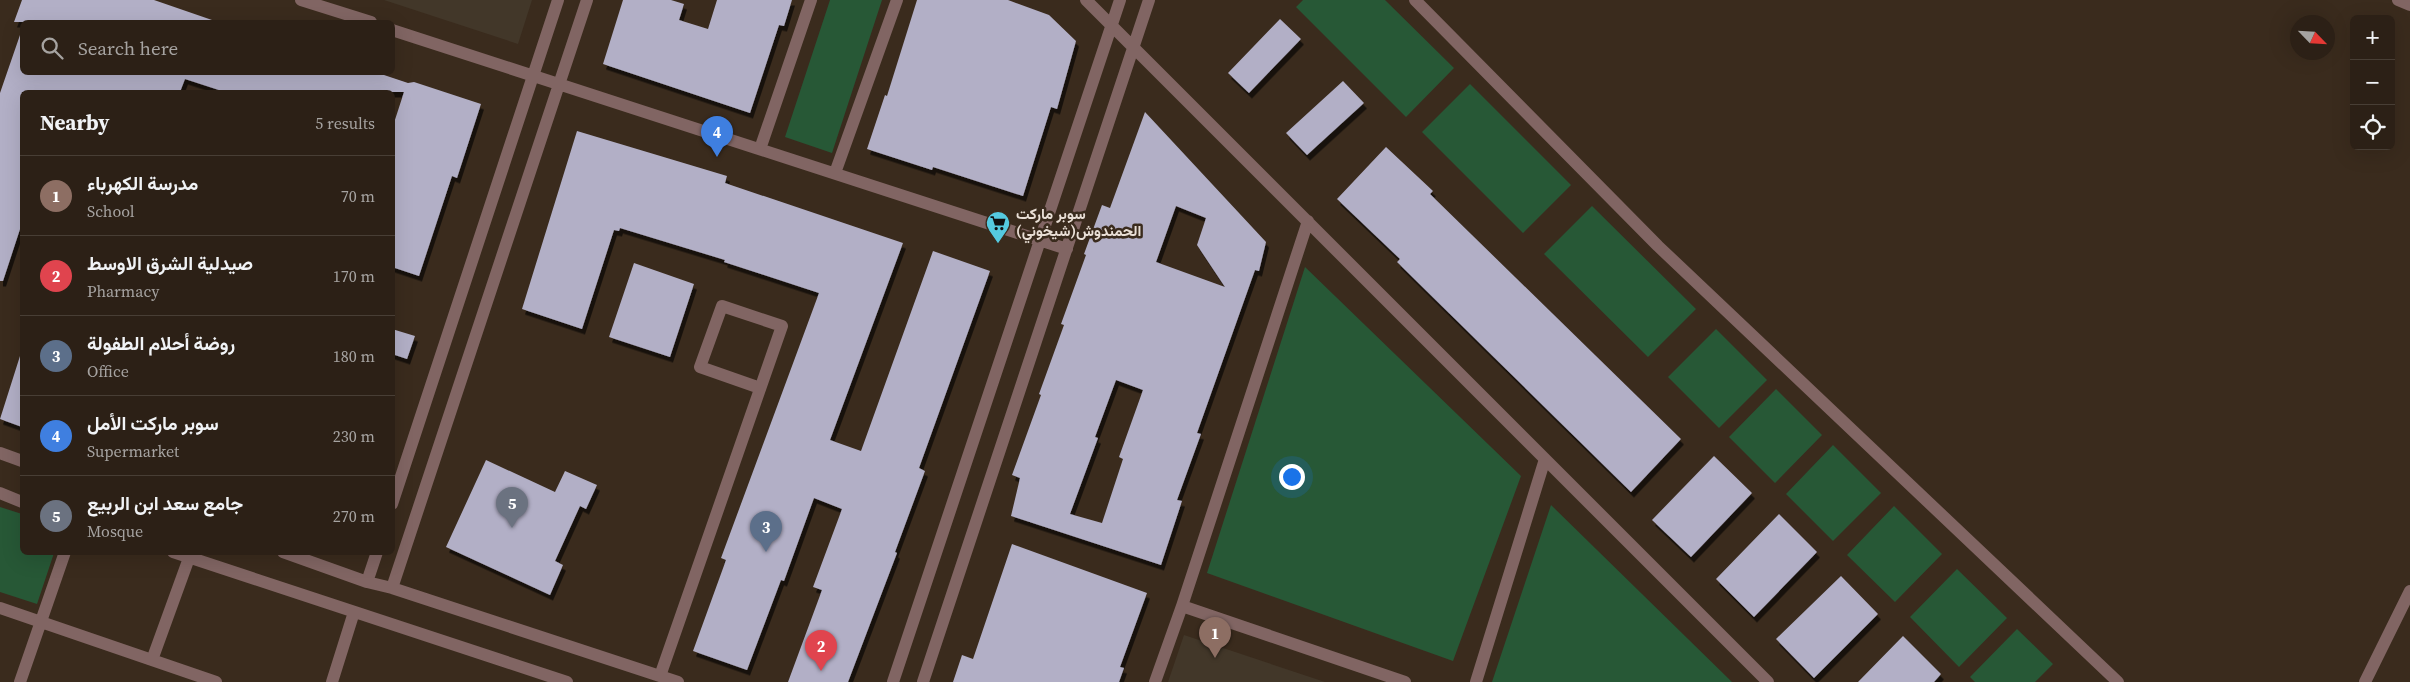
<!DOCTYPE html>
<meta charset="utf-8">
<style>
:root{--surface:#2c2016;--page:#34281f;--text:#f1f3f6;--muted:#a6a3a1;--line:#483e35;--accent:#0b8043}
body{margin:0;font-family:"Source Serif 4",Vazirmatn,serif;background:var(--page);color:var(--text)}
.controls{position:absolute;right:15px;top:15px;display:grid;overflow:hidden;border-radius:8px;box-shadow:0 5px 20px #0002}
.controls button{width:45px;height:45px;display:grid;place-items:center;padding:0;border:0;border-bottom:1px solid var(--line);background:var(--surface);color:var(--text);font:25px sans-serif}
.compass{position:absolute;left:2290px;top:15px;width:45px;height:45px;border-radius:50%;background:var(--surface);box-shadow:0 5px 20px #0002;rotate:115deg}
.you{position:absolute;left:1291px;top:476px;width:18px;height:18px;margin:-12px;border:4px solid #fff;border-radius:50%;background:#1a73e8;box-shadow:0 0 0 8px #1a73e833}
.badge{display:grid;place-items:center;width:32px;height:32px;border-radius:50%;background:var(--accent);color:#fff;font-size:16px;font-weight:700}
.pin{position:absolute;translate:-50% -41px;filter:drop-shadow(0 1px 2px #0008)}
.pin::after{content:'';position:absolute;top:26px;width:18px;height:15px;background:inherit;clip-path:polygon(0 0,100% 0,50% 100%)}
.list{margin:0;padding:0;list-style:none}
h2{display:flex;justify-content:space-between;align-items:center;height:65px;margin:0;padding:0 20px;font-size:21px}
h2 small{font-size:16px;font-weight:400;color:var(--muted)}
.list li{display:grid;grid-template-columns:32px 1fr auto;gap:15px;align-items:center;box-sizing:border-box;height:80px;padding:0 20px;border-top:1px solid var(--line)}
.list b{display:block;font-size:19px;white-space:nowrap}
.list p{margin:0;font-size:16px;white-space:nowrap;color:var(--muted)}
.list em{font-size:16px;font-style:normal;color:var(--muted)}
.icon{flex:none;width:28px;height:28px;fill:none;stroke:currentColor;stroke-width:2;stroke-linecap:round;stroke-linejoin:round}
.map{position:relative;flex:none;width:2410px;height:682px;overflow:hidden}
.search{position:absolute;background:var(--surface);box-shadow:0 5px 20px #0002;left:20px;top:20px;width:375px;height:55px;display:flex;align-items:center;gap:12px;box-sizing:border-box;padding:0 18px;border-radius:8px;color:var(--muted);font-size:19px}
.panel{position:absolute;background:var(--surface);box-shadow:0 5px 20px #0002;left:20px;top:90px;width:375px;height:465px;border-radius:8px}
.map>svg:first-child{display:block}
</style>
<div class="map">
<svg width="2410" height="682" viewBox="0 0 2410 682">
<defs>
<filter id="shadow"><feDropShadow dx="3" dy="5.5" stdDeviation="0" flood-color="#0009"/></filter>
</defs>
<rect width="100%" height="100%" fill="#3a2b1d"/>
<path fill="#423729" d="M384,0H532L518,44Z
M1184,635L1325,682H1168Z"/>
<path fill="#275836" d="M830,0H882L832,153L785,137Z
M1303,0H1385L1454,68L1406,117L1296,7Z
M1470,84L1571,185L1523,233L1422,132Z
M1592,206L1696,309L1648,357L1544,254Z
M1305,267L1521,476L1453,661L1207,573Z
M1716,329L1767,380L1719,428L1668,377Z
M1776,389L1822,435L1775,483L1729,437Z
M1833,445L1881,493L1833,541L1786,494Z
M1551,505L1732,682H1492Z
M1894,506L1942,554L1895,602L1847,555Z
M0,507L22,514V552L54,553L37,604L0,592Z
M1957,569L2007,618L1959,667L1910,617Z
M2017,629L2053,664L2035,682H1975L1970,677Z"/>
<path fill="#b2afc6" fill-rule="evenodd" filter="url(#shadow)" d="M22,0H154L212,20V22H14Z
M623,0H671L684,4L679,20L708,29L717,0H792L784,26L779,25L750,113L603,64Z
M917,0H1008L1049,15L1076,41L1057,109L1051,107L1023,196L933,167L932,170L867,149L885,95L887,96Z
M1280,19L1301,39L1249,93L1228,73Z
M20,35H22V72H375L408,83L414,82L481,104L457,178L452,176L419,276L392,267V129L404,92H225L185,79L180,92H22V223L3,281H0V93Z
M1343,81L1364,103L1307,155L1286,133Z
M1145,112L1266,242L1259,271L1255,270L1197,433L1201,434L1177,500L1182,501L1161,565L1011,516L1020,478L1012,475L1041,395L1039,394L1064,325L1061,324L1086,255L1084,254L1102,205L1110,208ZM1176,206L1206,218L1197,245L1225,287L1156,262ZM1116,380L1143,390L1119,457L1123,459L1102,523L1070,514L1098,438L1095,437Z
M577,131L727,176L725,183L903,243L830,440L861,451L933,251L990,271L919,468L925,471L895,552L897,553L848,682H788L822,590L813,587L842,509L814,498L784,581L781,580L747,670L693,651L726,560L721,558L819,293L724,262L725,260L620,228L619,231L614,230L582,329L522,309Z
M1386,147L1433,191L1430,194L1681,439L1631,492L1397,262L1400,259L1337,199Z
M634,263L694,284L670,357L609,337Z
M392,329L415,336L407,359L392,354Z
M20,356L22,357V427L0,419Z
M1714,456L1752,493L1691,557L1652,520Z
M486,460L555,492L565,471L597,485L586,509L580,506L555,561L563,565L550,595L446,547Z
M1779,514L1817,552L1754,617L1716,579Z
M1012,544L1147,593L1120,667L1124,668L1119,682H953L962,655L973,659Z
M1841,576L1878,614L1814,678L1776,639Z
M1903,636L1941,674L1934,682H1858Z"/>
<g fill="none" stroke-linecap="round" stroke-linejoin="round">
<path stroke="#816563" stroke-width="12" d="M301,0L371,22
M1086,0L1768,682
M1415,0L1658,246L2118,682
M2398,0L2410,5
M392,30L1067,249
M760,149L811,0
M835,173L897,0
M0,453L22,461
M0,493L22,502
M392,504L558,0
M173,552L567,682
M283,552L367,582L392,588L678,682
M367,582L377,552
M392,588L587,0
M1182,606L1405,682
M0,608L216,682
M152,660L189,558
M660,676L782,326L722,306L700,367L760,388
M20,682L65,552
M332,682L354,612
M893,682L1120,0
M923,682L1149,0
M1155,682L1182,606L1308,221
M1476,682L1545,459
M2365,682L2410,591"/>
</g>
<defs>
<g id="supermarket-pin" transform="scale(1.25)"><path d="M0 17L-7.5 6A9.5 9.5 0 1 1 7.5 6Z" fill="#55cae0" stroke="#3a2b1d"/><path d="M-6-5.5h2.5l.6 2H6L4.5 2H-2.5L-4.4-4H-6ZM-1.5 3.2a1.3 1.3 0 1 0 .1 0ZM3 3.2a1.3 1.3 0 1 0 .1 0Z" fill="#111"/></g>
</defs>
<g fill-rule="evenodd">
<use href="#supermarket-pin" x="998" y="223"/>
</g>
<g text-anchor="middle" stroke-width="5" stroke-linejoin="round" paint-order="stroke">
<g font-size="15" font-weight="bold" fill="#e9dfd6" stroke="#3a2b1d" text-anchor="start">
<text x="1016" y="219">سوبر ماركت<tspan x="1016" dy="17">الحمندوش(شيخوني)</tspan></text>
</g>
</g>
</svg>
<div class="controls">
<button>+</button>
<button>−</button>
<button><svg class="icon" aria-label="locate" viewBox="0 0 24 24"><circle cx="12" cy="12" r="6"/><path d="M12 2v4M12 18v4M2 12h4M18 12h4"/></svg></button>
</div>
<svg class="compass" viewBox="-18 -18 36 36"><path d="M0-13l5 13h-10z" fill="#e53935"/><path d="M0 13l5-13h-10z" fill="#a6a3a1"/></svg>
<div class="you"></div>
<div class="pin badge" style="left:1215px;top:658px;background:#8d6e63">1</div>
<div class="pin badge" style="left:821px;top:671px;background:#e0444e">2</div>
<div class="pin badge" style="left:766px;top:552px;background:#5c6f8a">3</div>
<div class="pin badge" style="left:717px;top:157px;background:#3f7fe0">4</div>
<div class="pin badge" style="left:512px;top:528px;background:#6b7280">5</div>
<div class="search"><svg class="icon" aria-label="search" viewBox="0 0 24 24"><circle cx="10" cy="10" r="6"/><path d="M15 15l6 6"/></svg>Search here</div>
<section class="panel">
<h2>Nearby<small>5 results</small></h2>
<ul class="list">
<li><span class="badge" style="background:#8d6e63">1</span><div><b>مدرسة الكهرباء</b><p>School</p></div><em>70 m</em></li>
<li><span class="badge" style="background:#e0444e">2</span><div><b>صيدلية الشرق الاوسط</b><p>Pharmacy</p></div><em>170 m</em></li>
<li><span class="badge" style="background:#5c6f8a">3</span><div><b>روضة أحلام الطفولة</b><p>Office</p></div><em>180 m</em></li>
<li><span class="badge" style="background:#3f7fe0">4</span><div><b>سوبر ماركت الأمل</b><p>Supermarket</p></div><em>230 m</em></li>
<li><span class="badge" style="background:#6b7280">5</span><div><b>جامع سعد ابن الربيع</b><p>Mosque</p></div><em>270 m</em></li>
</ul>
</section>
</div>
